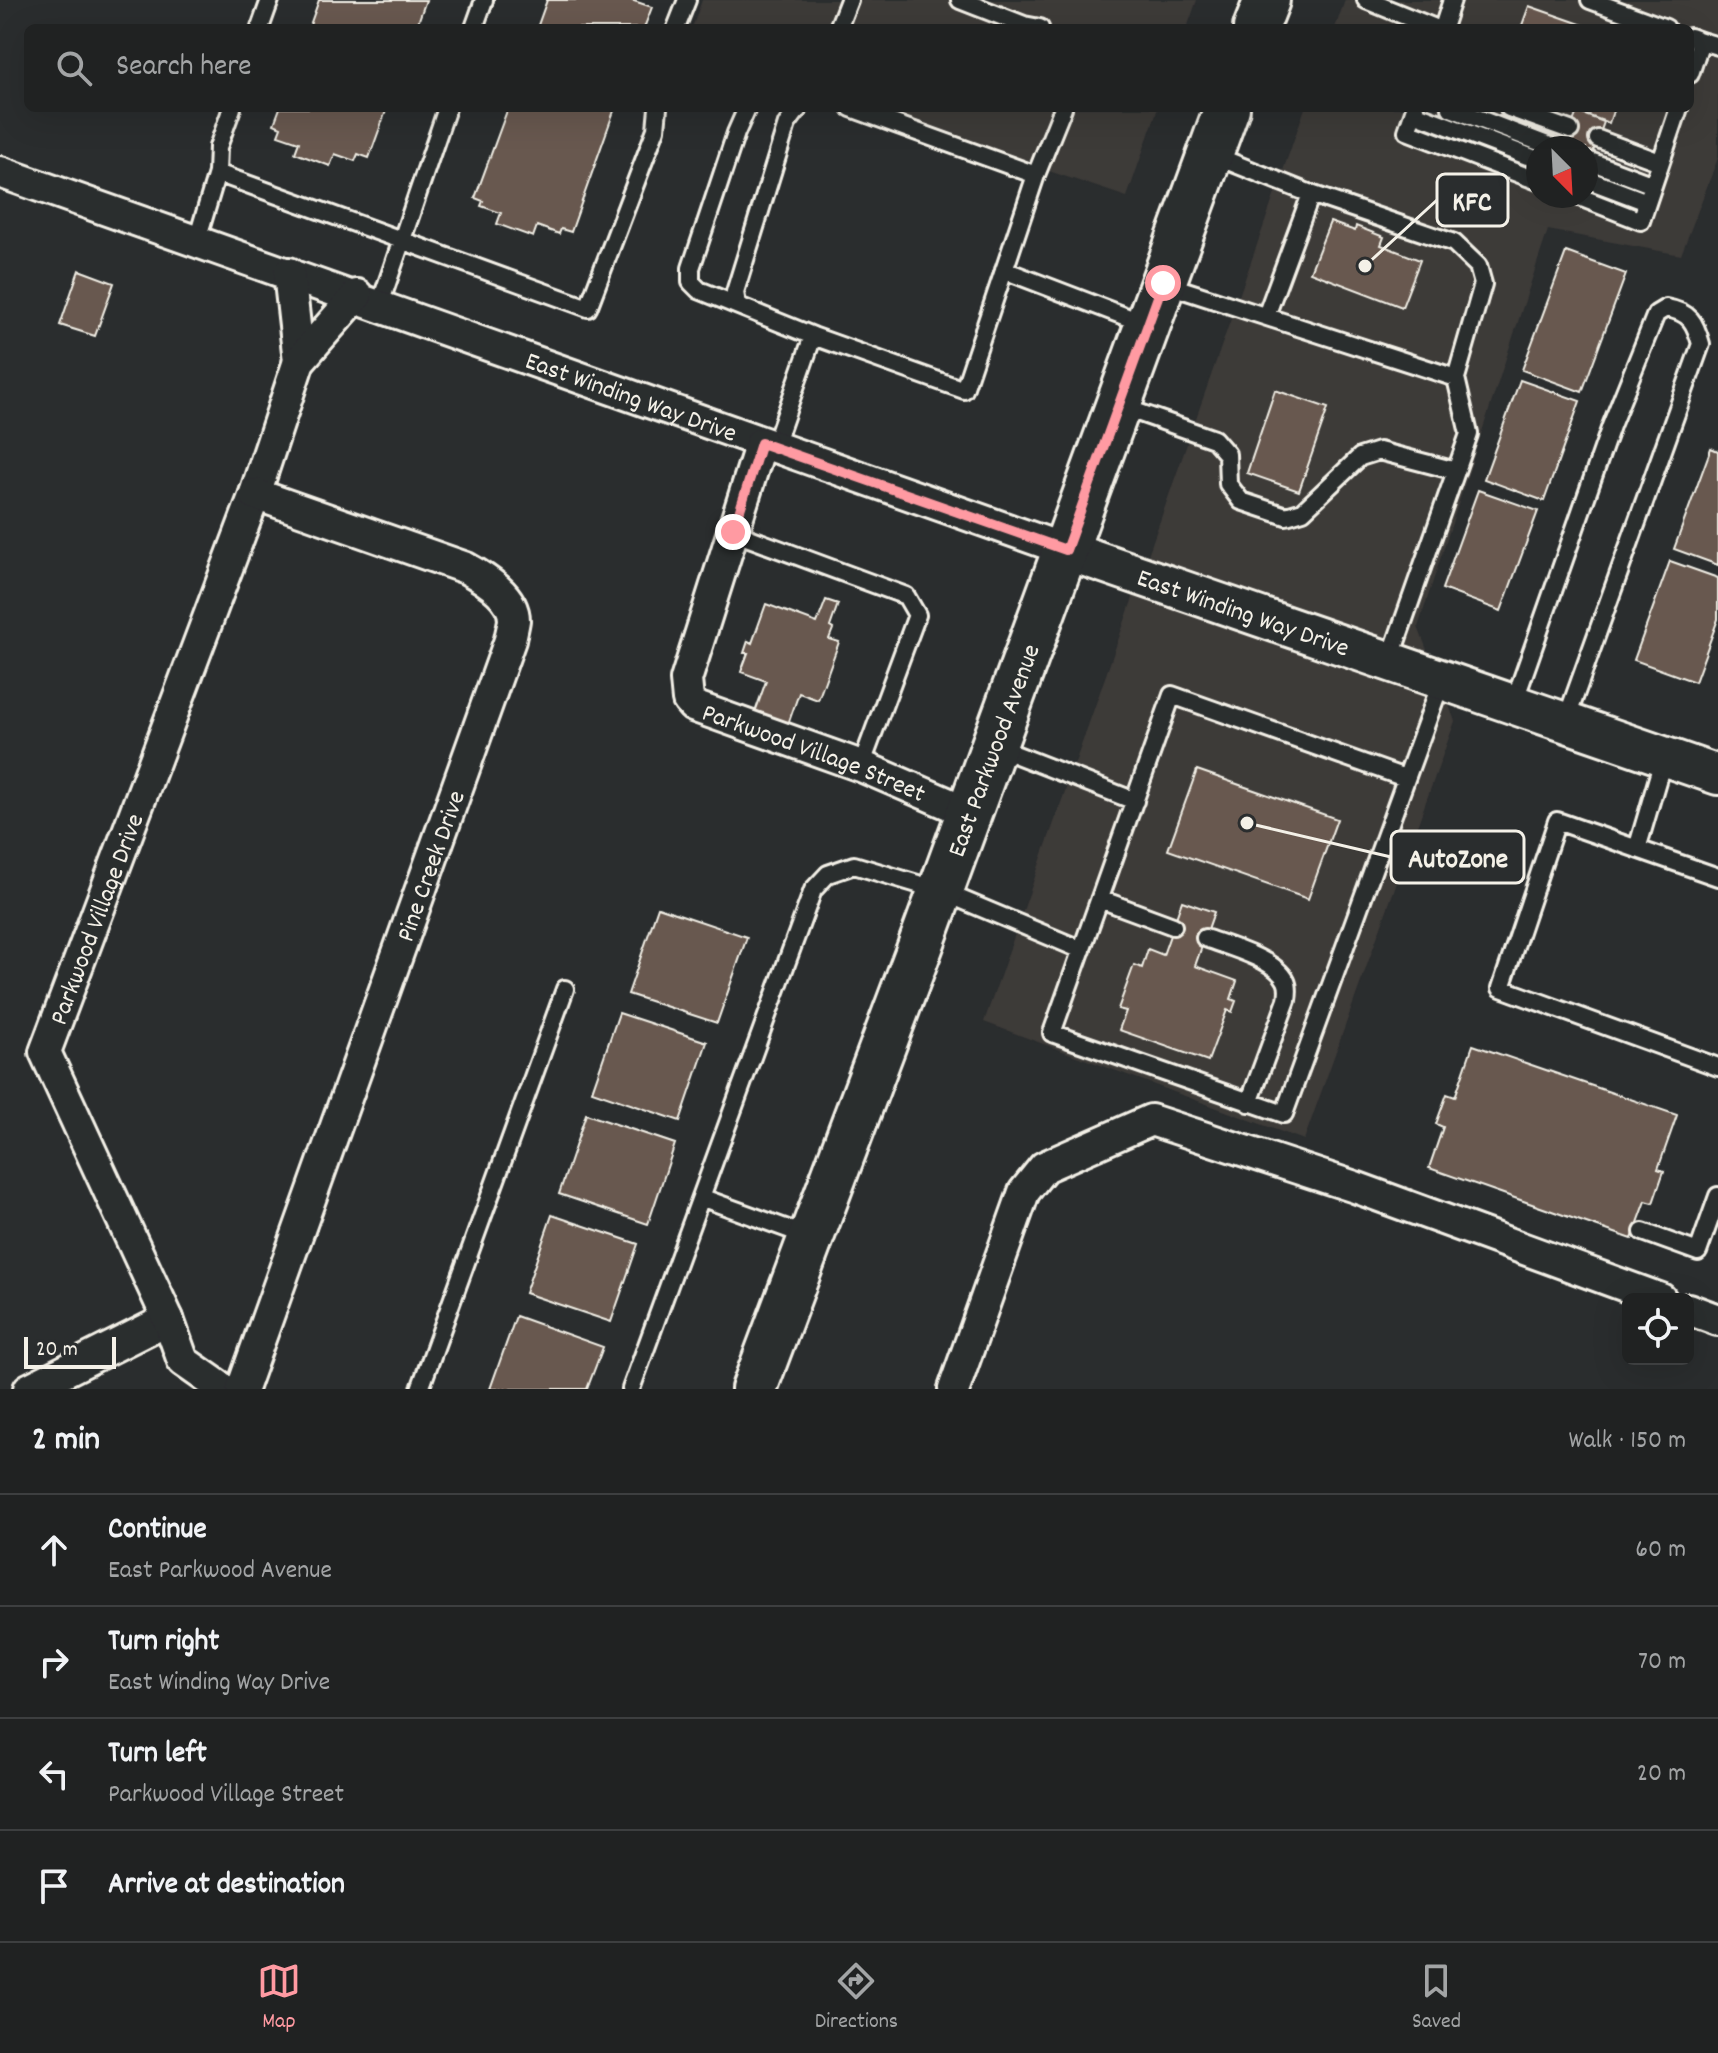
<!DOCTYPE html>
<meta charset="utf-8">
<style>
:root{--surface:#202222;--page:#282a2a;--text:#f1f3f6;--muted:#a2a4a5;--line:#3d3f40;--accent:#ff9aa2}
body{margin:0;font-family:Dekko,sans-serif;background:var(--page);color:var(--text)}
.controls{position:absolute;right:24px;bottom:24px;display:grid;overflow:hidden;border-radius:12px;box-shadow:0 8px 32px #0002}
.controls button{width:72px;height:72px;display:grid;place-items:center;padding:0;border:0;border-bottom:2px solid var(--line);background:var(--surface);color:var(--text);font:40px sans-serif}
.compass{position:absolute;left:1526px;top:136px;width:72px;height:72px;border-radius:50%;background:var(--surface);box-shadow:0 8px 32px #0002;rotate:156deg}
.scale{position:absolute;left:24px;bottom:20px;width:92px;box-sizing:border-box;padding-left:8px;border:4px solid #f4f1e8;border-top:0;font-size:22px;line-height:28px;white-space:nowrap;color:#f4f1e8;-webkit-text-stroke:6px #2a2d2e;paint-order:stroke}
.stop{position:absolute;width:24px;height:24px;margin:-18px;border:6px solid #ff9aa2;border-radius:50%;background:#fff}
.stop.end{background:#ff9aa2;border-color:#fff;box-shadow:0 2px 8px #0008}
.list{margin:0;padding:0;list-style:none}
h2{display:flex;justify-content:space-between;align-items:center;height:104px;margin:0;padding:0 32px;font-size:34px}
h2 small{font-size:26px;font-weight:400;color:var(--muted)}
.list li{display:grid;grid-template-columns:52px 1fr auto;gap:24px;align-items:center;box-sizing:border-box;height:112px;padding:0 32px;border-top:2px solid var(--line)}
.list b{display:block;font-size:30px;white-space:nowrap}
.list p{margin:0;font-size:26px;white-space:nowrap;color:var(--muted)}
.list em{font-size:26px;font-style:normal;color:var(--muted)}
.icon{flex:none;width:44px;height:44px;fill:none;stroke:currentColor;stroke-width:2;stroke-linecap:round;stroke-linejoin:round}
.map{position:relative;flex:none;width:1718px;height:1389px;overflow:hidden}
.search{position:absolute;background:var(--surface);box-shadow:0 8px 32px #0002;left:24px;right:24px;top:24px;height:88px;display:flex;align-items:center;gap:20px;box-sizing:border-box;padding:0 28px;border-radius:12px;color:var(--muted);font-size:30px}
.sheet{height:552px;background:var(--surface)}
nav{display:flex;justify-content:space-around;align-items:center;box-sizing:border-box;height:112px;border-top:2px solid var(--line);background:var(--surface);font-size:22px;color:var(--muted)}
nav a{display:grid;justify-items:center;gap:4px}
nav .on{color:var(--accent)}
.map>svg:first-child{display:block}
</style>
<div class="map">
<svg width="1718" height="1389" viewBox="0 0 1718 1389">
<rect width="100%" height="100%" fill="#2a2d2e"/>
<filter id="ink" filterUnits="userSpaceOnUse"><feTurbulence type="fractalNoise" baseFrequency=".0125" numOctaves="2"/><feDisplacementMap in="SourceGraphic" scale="16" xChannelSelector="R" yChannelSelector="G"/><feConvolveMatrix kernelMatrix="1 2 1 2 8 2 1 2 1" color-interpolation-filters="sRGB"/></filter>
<g filter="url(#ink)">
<path fill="#3d3a38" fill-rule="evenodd" d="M702,0H1197L1187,28H692Z
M1345,0H1718V158L1681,255L1548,230L1418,627L1455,721L1304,1140L984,1022L1305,108H1690V28H1335ZM1538,148H1586V196H1538Z
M860,108H1158L1127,197Z"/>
<path fill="#68594f" stroke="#f4f1e8" stroke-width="2" d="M319,0H426L416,28H309Z
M547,0H631L652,7L644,28H537Z
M1529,6L1592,28H1521Z
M280,108H387L369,158L358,154L355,161L335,154L330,166L295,153L299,142L278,135L281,127L274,124Z
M508,108H615L571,232L561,229L559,234L537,226L533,237L497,224L501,213L481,206L483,201L475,198Z
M1567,108H1614L1609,123Z
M1577,112L1604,122L1586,171V148H1563Z
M1330,222L1355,231L1356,226L1384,237L1381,245L1420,260L1402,307L1310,272Z
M1566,252L1626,274L1582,392L1522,370Z
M79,270L114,283L95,336L60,325Z
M1520,380L1580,401L1544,501L1484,479Z
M1275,390L1328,408L1299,491L1247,473Z
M1711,448L1718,451V565L1674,549Z
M1478,490L1538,511L1501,611L1442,589Z
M1670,561L1718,578V619L1695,682L1634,660Z
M826,600L838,604L830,627L833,629L829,639L839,642L818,700L799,693L785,733L752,721L766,681L741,672L748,653H744L748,641L752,643L766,604L817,623Z
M1197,770L1337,819L1308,899L1168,850Z
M1182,901L1214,912L1195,966L1237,981L1231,999L1236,1001L1232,1012L1227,1010L1208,1061L1119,1030L1126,1011L1118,1009L1134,965L1142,968L1148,949L1163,955Z
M658,907L747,937L717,1023L628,994Z
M619,1013L707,1042L680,1121L592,1091Z
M1473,1045L1677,1115L1658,1169L1664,1171L1653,1203L1646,1201L1632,1239L1429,1168L1443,1127L1436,1124L1447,1094L1455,1097Z
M586,1114L675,1144L648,1224L559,1194Z
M552,1215L638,1244L611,1322L525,1293Z
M516,1316L603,1347L587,1389H490Z"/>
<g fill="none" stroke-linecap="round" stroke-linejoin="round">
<g stroke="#f4f1e8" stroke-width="22">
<path id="service" d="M960,0L1024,25L1040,28
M1366,0L1435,28
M1590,0L1666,28
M260,28L270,0
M474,28L484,0
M676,28L687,0
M838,28L849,0
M1443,28L1452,0
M1690,37L1701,41L1690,74
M1701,41L1718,46
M747,108L736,133L691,268V282L699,290L813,336L964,390L1036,175L1063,108
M851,108L1036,175
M1415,108L1407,131L1538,181
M1451,108L1555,148
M1509,108L1570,130
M1414,113L1538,160
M1598,139L1660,162
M1213,155L1311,194L1454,243L1478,266L1483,284L1456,378L1469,434L1389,662
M1590,161L1653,185
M217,173L588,308L656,129L658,108
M1586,179L1647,202
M1577,196L1641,221L1679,108
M197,240L217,173L218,147L232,108
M1004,270L1145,324
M1165,284L1456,378
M380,304L447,108
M737,305L735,292L787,124L799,108
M1266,316L1311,194
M1120,406L1214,439L1227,454L1228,484L1241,501L1286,516L1303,511L1360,457L1379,451L1456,471
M774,448L813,336
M733,532L906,596L917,615L861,766
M1513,705L1611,426L1656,314L1666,308C1690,312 1695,322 1701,344L1565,723
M994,746L1135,801
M1405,778L1172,695L1052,1033L1284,1114L1442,680
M1637,849L1664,757
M1718,877L1557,821L1501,988L1718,1067
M1100,899L1173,926
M1205,938C1227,946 1276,959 1286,981C1289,987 1288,994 1287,1000L1249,1103
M703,1198L810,1237
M1643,1232L1698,1252L1718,1196
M420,1389L565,989
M631,1389L813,890L828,874L854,865L941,891L1082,950"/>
</g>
<g stroke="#f4f1e8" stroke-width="36">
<g id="minor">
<path id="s1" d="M0,172C356,295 710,425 1066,550"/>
<path d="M289,273L299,361"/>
<path id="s2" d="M761,443L686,680L688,700L693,706L861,766L970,813"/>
<path d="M1688,1309L1718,1320"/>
<path d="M29,1389L168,1319"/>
<path id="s3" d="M223,1389L183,1361L168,1319L45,1052L255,494L299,361L357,295"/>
<path id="s4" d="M242,1389L510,640C511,634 513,627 514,620C514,596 484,578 466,568L255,494"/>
<path d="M954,1389L1024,1192L1044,1167L1151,1120L1355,1187L1661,1299"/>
</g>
</g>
<g stroke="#f4f1e8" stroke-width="44">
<g id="tertiary">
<path id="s5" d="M1066,550L1718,775"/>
</g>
</g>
<g stroke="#f4f1e8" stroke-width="50">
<g id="primary">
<path d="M1256,28L1267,0"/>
<path id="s6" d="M754,1389L919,950L1227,108"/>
</g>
</g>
<use href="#service" stroke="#2a2d2e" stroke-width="16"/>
<use href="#minor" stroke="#2a2d2e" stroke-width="30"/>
<use href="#tertiary" stroke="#2a2d2e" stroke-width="38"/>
<use href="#primary" stroke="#2a2d2e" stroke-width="44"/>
</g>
</g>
<g fill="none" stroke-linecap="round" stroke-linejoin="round" filter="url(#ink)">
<path stroke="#ff9aa2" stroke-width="10" d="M733,532L761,443L1066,550L1163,283"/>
</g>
<g text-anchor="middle" stroke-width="8" stroke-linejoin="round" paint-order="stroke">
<g font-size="26" fill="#f4f1e8" stroke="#2a2d2e">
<text dy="9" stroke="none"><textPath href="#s1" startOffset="670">East Winding Way Drive</textPath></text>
<text dy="9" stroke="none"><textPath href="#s5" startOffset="188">East Winding Way Drive</textPath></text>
<text dy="9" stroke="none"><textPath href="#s6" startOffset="682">East Parkwood Avenue</textPath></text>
<text dy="9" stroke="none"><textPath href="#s2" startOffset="406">Parkwood Village Street</textPath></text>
<text dy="9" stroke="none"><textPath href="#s4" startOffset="556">Pine Creek Drive</textPath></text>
<text dy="9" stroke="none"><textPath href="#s3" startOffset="530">Parkwood Village Drive</textPath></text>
</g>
</g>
<path fill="none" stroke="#f4f1e8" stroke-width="3" d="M1365 266L1437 200M1247 823L1391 857"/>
<g fill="#f4f1e8" stroke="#2a2d2e" stroke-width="3">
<circle cx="1365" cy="266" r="8"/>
<circle cx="1247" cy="823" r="8"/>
</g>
<g fill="#2a2d2e" stroke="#f4f1e8" stroke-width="3">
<rect x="1437" y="174" width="71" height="52" rx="8"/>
<rect x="1391" y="831" width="133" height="52" rx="8"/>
</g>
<g font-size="28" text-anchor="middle" font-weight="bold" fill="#f4f1e8">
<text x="1472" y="210">KFC</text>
<text x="1458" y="867">AutoZone</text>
</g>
</svg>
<div class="controls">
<button><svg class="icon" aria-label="locate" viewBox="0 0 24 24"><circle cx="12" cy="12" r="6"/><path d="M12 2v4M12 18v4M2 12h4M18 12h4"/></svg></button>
</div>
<svg class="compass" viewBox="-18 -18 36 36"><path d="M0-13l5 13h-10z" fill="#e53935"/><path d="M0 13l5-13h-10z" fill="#a2a4a5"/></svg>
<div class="scale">20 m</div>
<div class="stop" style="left:1163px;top:283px"></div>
<div class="stop end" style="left:733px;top:532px"></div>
<div class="search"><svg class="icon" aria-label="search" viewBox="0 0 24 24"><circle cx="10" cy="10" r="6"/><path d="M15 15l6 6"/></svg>Search here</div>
</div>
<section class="sheet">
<h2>2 min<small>Walk · 150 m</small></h2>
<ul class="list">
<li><svg class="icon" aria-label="ahead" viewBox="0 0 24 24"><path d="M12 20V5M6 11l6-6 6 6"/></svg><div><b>Continue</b><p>East Parkwood Avenue</p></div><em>60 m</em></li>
<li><svg class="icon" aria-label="right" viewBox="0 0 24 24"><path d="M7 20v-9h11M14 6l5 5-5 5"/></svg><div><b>Turn right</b><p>East Winding Way Drive</p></div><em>70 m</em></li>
<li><svg class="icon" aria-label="left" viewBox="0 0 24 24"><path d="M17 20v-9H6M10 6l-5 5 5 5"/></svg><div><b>Turn left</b><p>Parkwood Village Street</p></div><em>20 m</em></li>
<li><svg class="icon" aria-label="arrive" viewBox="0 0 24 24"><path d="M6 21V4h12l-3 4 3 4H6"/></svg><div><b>Arrive at destination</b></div></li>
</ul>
</section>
<nav>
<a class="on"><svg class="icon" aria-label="map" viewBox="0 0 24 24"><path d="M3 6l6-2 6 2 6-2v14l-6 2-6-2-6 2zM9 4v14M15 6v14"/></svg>Map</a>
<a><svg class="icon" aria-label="directions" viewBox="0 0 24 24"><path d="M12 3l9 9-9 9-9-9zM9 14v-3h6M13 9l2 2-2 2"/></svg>Directions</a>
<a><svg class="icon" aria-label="saved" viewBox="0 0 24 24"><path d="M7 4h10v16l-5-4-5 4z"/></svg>Saved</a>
</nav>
